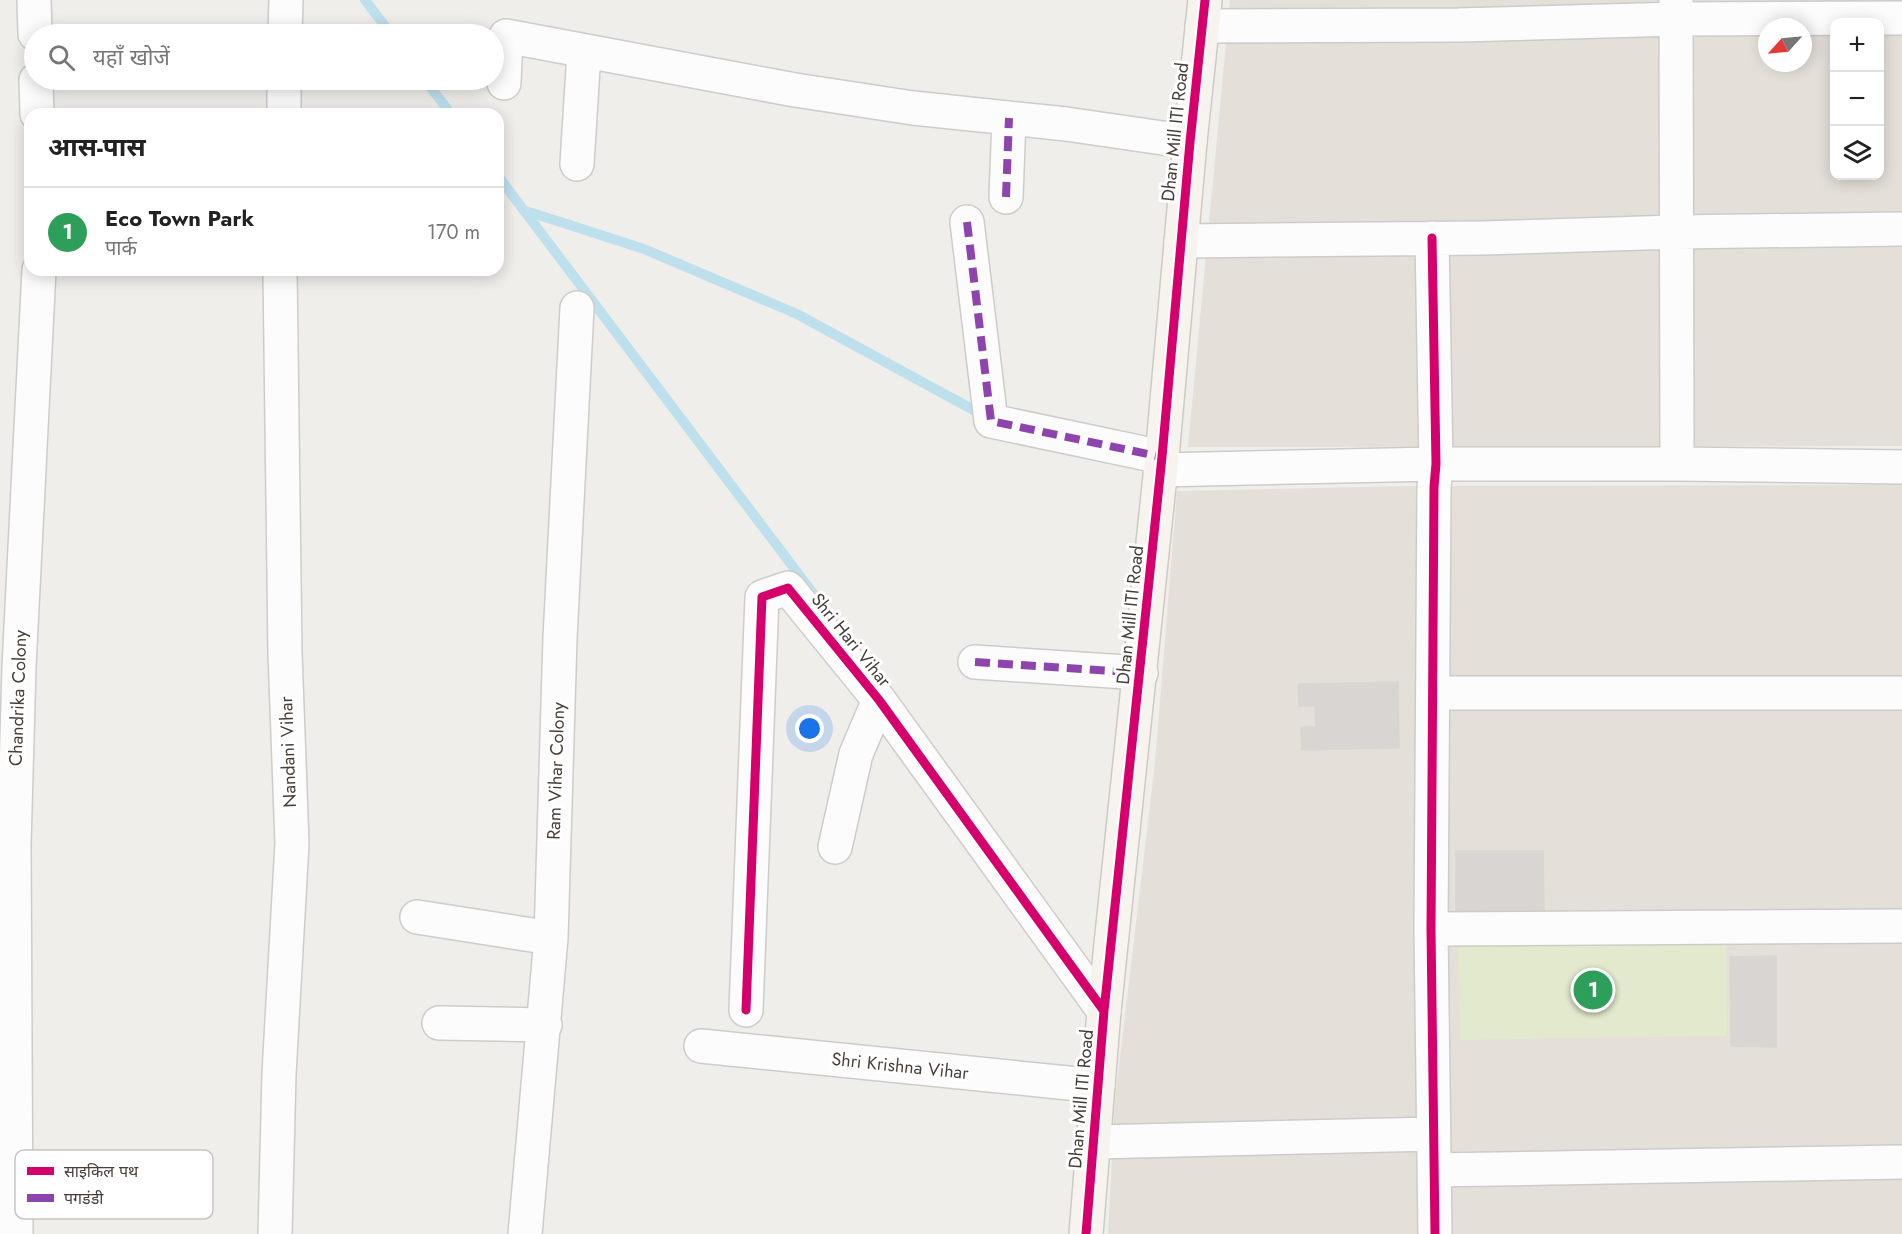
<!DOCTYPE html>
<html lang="hi">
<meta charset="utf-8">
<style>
:root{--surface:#fff;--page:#f2f2f2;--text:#222;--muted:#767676;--line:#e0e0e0;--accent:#0b8043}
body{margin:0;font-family:Jost,"Noto Sans Devanagari",sans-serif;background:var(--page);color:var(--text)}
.controls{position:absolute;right:18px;top:18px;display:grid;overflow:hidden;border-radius:12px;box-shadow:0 3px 15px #0003}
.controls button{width:54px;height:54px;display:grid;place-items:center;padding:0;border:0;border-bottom:2px solid var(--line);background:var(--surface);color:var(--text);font:30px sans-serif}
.compass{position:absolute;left:1758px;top:18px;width:54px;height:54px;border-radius:50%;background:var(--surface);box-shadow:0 3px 15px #0003;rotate:243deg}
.you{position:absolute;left:810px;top:729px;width:21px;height:21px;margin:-15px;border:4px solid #fff;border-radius:50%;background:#1a73e8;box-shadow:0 0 0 9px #1a73e833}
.badge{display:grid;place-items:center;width:39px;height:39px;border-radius:50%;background:var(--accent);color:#fff;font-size:20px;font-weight:700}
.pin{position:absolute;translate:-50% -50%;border:3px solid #fff;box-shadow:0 2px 6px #0006}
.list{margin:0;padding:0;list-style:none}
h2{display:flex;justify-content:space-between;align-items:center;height:78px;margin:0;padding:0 24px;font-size:26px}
h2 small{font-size:20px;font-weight:400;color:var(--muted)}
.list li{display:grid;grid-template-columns:39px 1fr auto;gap:18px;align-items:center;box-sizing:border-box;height:90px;padding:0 24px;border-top:2px solid var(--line)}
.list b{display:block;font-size:22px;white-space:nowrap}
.list p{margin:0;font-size:20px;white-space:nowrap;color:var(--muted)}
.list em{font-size:20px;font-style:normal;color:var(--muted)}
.icon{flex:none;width:33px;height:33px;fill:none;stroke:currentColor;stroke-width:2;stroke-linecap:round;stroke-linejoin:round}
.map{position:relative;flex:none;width:1902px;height:1234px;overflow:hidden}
.search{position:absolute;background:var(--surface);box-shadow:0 3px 15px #0003;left:24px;top:24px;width:480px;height:66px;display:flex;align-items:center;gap:15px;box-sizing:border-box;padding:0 21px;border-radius:33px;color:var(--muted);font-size:22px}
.panel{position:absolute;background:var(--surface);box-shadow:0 3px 15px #0003;left:24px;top:108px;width:480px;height:168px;border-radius:18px}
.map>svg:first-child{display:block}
</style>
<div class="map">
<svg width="1902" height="1234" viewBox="0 0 1902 1234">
<rect width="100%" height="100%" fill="#f0eeeb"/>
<path fill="#e4dfd9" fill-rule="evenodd" d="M1230,0H1902V446L1188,447ZM1834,22H1880V176H1834ZM1767,27H1803V63H1767Z
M1902,485V1234H1108L1115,1100L1155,763L1177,491L1411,486Z"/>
<path fill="#e2e9cc" d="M1726,942L1727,1036L1460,1040L1458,945Z"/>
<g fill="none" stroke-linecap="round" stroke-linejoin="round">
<path stroke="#bee0ec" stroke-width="10" d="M365,0L391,34
M425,80L451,114
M498,176L818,600
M523,210L644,249L797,314L979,413"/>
</g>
<path fill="#d8d5d2" stroke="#d9d5d1" stroke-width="1.5" d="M1398,682L1399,748L1302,750L1301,727H1316L1315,706H1299L1298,684Z
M1456,851H1543L1544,912H1456Z
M1776,956V1047L1731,1046L1730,957Z"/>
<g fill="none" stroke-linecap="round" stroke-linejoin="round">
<g stroke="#ceccc8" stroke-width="36">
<path id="street" d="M34,0L35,34
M1676,0L1677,464
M1202,26L1458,25L1677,19L1902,18
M285,34L286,0
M36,80L37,114
M504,83L506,36L795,90L913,108L1066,124L1190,142
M284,114V80
M577,164L584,52
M1006,197L1009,118
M967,222L991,421L1162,457
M1432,238L1436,464L1434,487L1431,929L1435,1234
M1181,241L1483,238L1676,232L1902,229
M1160,470L1436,464H1677L1902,467
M975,662L1141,673
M1434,693H1902
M835,847L856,754L879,700
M417,917L551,938
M1431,929L1902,926
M746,1010L762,597L788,588L879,700L1104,1011
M439,1023L545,1025
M701,1046L1098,1086
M1094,1142L1433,1134
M1435,1170L1902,1162
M16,1234L14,845L19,667L39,270
M275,1234L279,1074L292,843L285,653L280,270
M525,1234L551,938L560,638L577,308"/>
</g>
<g stroke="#cecac2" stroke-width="36">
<path id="secondary" d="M1086,1234L1104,1011L1162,457L1190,142L1205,0"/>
</g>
<use href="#street" stroke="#fdfcfc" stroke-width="33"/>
<use href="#secondary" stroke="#f7f4ef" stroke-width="33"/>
<path stroke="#8e44ad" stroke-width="8" stroke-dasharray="15 8" stroke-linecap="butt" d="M1006,197L1009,118
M967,222L991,421L1162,457
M975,662L1141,673"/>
<g stroke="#fff" stroke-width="13">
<path id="cycleway" d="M1432,238L1436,464L1434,487L1431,929L1435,1234
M746,1010L762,597L788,588L879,700L1104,1011
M1086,1234L1104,1011L1162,457L1190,142L1205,0"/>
</g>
<use href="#cycleway" stroke="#d6006c" stroke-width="9"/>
</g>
<g text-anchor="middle" stroke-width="6" stroke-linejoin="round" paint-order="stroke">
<g font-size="18" fill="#463e37" stroke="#fff">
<text transform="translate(1175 132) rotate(-84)" y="6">Dhan Mill ITI Road</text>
<text transform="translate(1130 615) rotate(-84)" y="6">Dhan Mill ITI Road</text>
<text transform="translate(851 640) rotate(51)" y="6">Shri Hari Vihar</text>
<text transform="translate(18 698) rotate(-88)" y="6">Chandrika Colony</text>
<text transform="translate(288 752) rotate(-92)" y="6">Nandani Vihar</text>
<text transform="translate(556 771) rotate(-88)" y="6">Ram Vihar Colony</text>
<text transform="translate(900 1066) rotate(6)" y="6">Shri Krishna Vihar</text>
<text transform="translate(1081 1099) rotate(-85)" y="6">Dhan Mill ITI Road</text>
</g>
</g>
<rect x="15" y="1150" width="198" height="69" rx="9" fill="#fff" stroke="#c8c5c3" stroke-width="1.5"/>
<rect x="27" y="1167" width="27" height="8" fill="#d6006c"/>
<rect x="27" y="1194" width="27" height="8" fill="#8e44ad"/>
<g font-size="16" fill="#463e37">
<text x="64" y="1177">साइकिल पथ</text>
<text x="64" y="1204">पगडंडी</text>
</g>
</svg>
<div class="controls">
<button>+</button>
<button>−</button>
<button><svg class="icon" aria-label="layers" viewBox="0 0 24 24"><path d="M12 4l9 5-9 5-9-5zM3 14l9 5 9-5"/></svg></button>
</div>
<svg class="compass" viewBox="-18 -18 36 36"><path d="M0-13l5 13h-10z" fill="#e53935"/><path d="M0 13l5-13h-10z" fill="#767676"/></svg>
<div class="you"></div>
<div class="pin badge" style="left:1593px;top:990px;background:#2e9e5b">1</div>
<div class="search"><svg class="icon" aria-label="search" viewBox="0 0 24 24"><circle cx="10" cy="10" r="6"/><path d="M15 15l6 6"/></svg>यहाँ खोजें</div>
<section class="panel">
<h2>आस-पास<small></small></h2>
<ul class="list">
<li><span class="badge" style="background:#2e9e5b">1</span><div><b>Eco Town Park</b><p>पार्क</p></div><em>170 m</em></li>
</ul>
</section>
</div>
